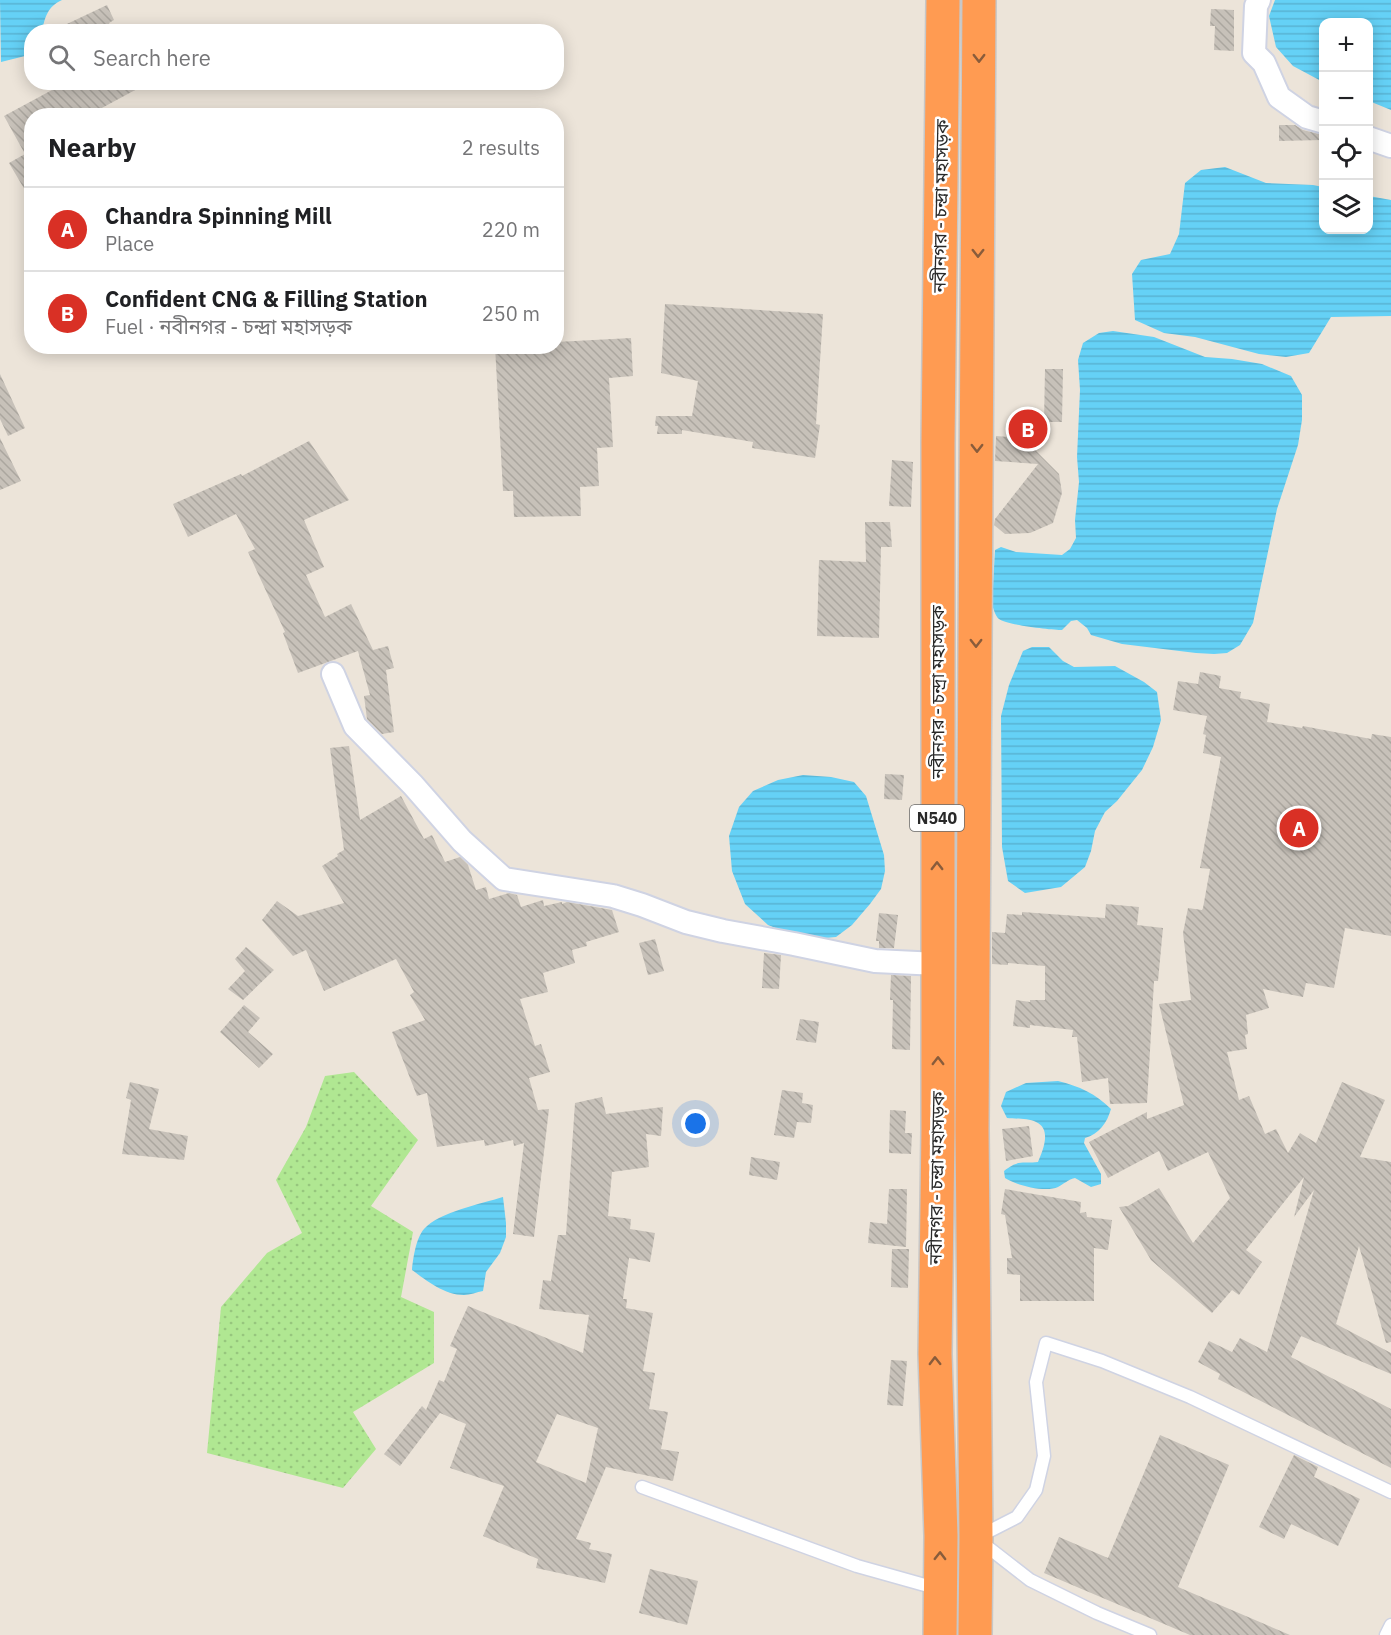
<!DOCTYPE html>
<meta charset="utf-8">
<style>
:root{--surface:#fff;--page:#f6f6f6;--text:#202124;--muted:#757577;--line:#e0e0e0;--accent:#d93025}
body{margin:0;font-family:"IBM Plex Sans","Noto Sans Bengali",sans-serif;background:var(--page);color:var(--text)}
.controls{position:absolute;right:18px;top:18px;display:grid;overflow:hidden;border-radius:12px;box-shadow:0 3px 15px #0003}
.controls button{width:54px;height:54px;display:grid;place-items:center;padding:0;border:0;border-bottom:2px solid var(--line);background:var(--surface);color:var(--text);font:30px sans-serif}
.you{position:absolute;left:696px;top:1124px;width:21px;height:21px;margin:-15px;border:4px solid #fff;border-radius:50%;background:#1a73e8;box-shadow:0 0 0 9px #1a73e833}
.badge{display:grid;place-items:center;width:39px;height:39px;border-radius:50%;background:var(--accent);color:#fff;font-size:20px;font-weight:700}
.pin{position:absolute;translate:-50% -50%;border:3px solid #fff;box-shadow:0 2px 6px #0006}
.list{margin:0;padding:0;list-style:none}
h2{display:flex;justify-content:space-between;align-items:center;height:78px;margin:0;padding:0 24px;font-size:26px}
h2 small{font-size:20px;font-weight:400;color:var(--muted)}
.list li{display:grid;grid-template-columns:39px 1fr auto;gap:18px;align-items:center;box-sizing:border-box;height:84px;padding:0 24px;border-top:2px solid var(--line)}
.list b{display:block;font-size:22px;white-space:nowrap}
.list p{margin:0;font-size:20px;white-space:nowrap;color:var(--muted)}
.list em{font-size:20px;font-style:normal;color:var(--muted)}
.icon{flex:none;width:33px;height:33px;fill:none;stroke:currentColor;stroke-width:2;stroke-linecap:round;stroke-linejoin:round}
.map{position:relative;flex:none;width:1391px;height:1635px;overflow:hidden}
.search{position:absolute;background:var(--surface);box-shadow:0 3px 15px #0003;left:24px;top:24px;width:540px;height:66px;display:flex;align-items:center;gap:15px;box-sizing:border-box;padding:0 21px;border-radius:24px;color:var(--muted);font-size:22px}
.panel{position:absolute;background:var(--surface);box-shadow:0 3px 15px #0003;left:24px;top:108px;width:540px;height:246px;border-radius:24px}
.map>svg:first-child{display:block}
</style>
<div class="map">
<svg width="1391" height="1635" viewBox="0 0 1391 1635">
<defs>
<pattern id="park-dots" width="8" height="8" patternUnits="userSpaceOnUse" patternTransform="scale(1.5)"><rect width="8" height="8" fill="#b0e792"/><path d="M2 2h.1M6 6h.1" fill="none" stroke="#97c67e" stroke-width="1.8" stroke-linecap="round"/></pattern>
<pattern id="water-rules" width="6" height="5" patternUnits="userSpaceOnUse" patternTransform="scale(1.5)"><rect width="6" height="5" fill="#65d1f6"/><path d="M0 2.5h6" fill="none" stroke="#58b3d3"/></pattern>
<pattern id="building-back-hatch" width="6" height="6" patternUnits="userSpaceOnUse" patternTransform="scale(1.5)"><rect width="6" height="6" fill="#c7c1b9"/><path d="M-1 5l2 2M0 0l6 6M5-1l2 2" fill="none" stroke="#aba69f"/></pattern>
</defs>
<rect width="100%" height="100%" fill="#ece4d9"/>
<path fill="url(#park-dots)" d="M354,1072L418,1140L371,1206L413,1232L401,1297L434,1312V1363L353,1412L376,1449L343,1488L207,1453L221,1307L267,1253L302,1233L276,1180L306,1127L325,1076Z"/>
<path fill="url(#water-rules)" d="M0,0H62C48,6 45,17 42,31L32,32L31,52L25,56L1,62Z
M1275,0H1391V110L1369,101L1368,22H1324L1323,82L1293,66L1276,47L1269,16Z
M1225,167L1266,183L1313,185L1323,187L1324,230H1368L1369,196L1391,200V316L1331,317L1309,353L1286,357L1259,354L1195,337L1164,333L1135,320L1132,274L1141,260L1170,254L1179,234L1185,183L1201,170Z
M1113,331L1154,337L1205,357L1232,359L1262,364L1291,376L1302,395V420L1298,445L1277,509L1253,623L1240,645L1227,653L1214,654L1196,653L1122,644L1091,635L1087,628L1077,620L1071,621L1062,630C1052,630 1006,625 999,619C995,616 994,609 992,605L995,550L1001,547L1016,552L1062,555L1070,549L1076,538L1075,520L1079,482L1077,457L1080,390L1078,360L1083,343L1099,333Z
M1032,647H1049L1063,661L1074,667L1115,666L1144,682L1157,692L1161,720L1153,747L1142,770L1117,801L1105,812L1095,831L1091,851L1085,867L1061,887L1025,893L1008,881L1002,847L1001,716L1009,685L1023,651Z
M803,775L831,777L854,782L866,796L884,855L885,871L881,889L870,904L852,925L836,937L813,939L788,933L768,925L745,904L732,871L729,836L739,807L753,791L778,780Z
M1058,1081C1079,1086 1096,1094 1111,1109C1107,1123 1099,1134 1085,1138L1084,1143L1101,1174V1184L1091,1187L1075,1178C1067,1180 1064,1184 1058,1187C1045,1193 1016,1185 1005,1178L1004,1171C1019,1159 1022,1164 1038,1162C1043,1150 1052,1129 1036,1122C1028,1118 1015,1119 1007,1118L1001,1106L1006,1092L1026,1083Z
M503,1197L506,1223V1237L500,1253L486,1272L483,1291C477,1292 470,1295 464,1295C445,1295 427,1281 412,1270C413,1259 416,1238 424,1229C439,1212 481,1204 503,1197Z"/>
<path fill="url(#building-back-hatch)" fill-rule="evenodd" d="M107,5L114,20L109,23L113,32H50Z
M1211,9L1234,10V51L1214,50L1215,26H1210Z
M48,82H150L87,116H66L62,108L48,116H32V202L9,163L25,154L4,116L52,90Z
M1279,125H1295L1303,130L1323,135V140L1279,141Z
M665,304L823,314L816,424L820,425L815,458L752,448L753,442L682,430V434H657L658,426H655L656,416H692L698,381L661,373Z
M631,338L633,376L609,378L613,447L597,448L599,486L580,487L581,516L514,517L513,491H503L495,346H556V342Z
M1045,369H1063L1062,422H1044Z
M0,374L25,428L8,436L0,419Z
M996,436L1023,438L1059,474L1062,493L1053,523L1030,533L1005,534L994,525L995,519L1038,464L995,461Z
M0,438L21,481L0,490Z
M309,441L349,500L304,520L324,567L306,575L325,617L351,604L373,650L388,646L394,668L386,670L394,732L382,734L367,719L364,696L370,695L358,651L298,673L283,633L285,632L248,552L255,549L236,514L188,537L173,504L241,474L242,476Z
M892,460L913,462L911,507L889,506Z
M865,522H890L892,547H881L879,638L817,636L819,560L866,562Z
M1200,672L1221,676L1219,688L1241,692L1240,698L1270,704L1267,722L1302,728L1303,726L1371,739L1372,734L1391,737V936L1345,928L1334,988L1306,983L1303,997L1263,989L1269,1008L1246,1015L1248,1034L1245,1035L1247,1049L1227,1052L1239,1100L1249,1096L1265,1134L1276,1129L1288,1153L1300,1133L1316,1143L1342,1082L1385,1100L1360,1157L1391,1162V1342L1386,1343L1359,1246L1336,1324L1391,1353V1374L1301,1336L1291,1357L1391,1409V1468L1218,1379L1220,1374L1198,1362L1209,1341L1232,1352L1240,1338L1267,1352L1314,1190L1294,1217L1304,1177L1246,1250L1262,1262L1239,1295L1232,1290L1212,1313L1151,1260L1119,1207L1128,1206L1159,1188L1193,1243L1230,1198L1208,1152L1168,1171L1159,1151L1108,1178L1089,1142L1147,1112V1119L1184,1105L1159,1004L1191,1000L1183,933L1188,908L1202,910L1203,908L1210,869L1200,868L1221,757L1203,753L1206,735L1203,734L1207,716L1173,710L1178,681L1198,684Z
M349,746L360,820L401,796L424,839L432,835L445,862L460,857L468,865L476,890L486,887L489,899L509,893L517,895L521,907L543,900L544,906L562,902V904L567,902L612,910L619,932L586,942L587,946L572,950L575,963L543,973L548,992L520,999L535,1046L541,1044L550,1072L529,1078L538,1110L549,1109L534,1237L513,1234L524,1143L514,1146L513,1140L485,1146L484,1140L437,1147L427,1093L417,1096L392,1032L425,1020L410,995L414,992L396,959L324,991L306,950L293,956L262,920L277,901L298,916L344,903L322,866L338,856L337,854L344,850L330,748Z
M885,774L904,775L902,800L884,799Z
M1106,904L1139,907L1137,925L1163,928L1158,981H1154L1147,1103L1110,1104L1108,1078L1082,1082L1077,1037H1072L1073,1030L1030,1025V1028L1013,1026L1016,1000L1030,1002V1000H1045V966L1008,963V965L992,964V932L1005,933L1007,914L1022,915V912L1105,918Z
M879,913L898,915L894,948H879V941H876Z
M655,939L664,971L648,975L639,943Z
M246,947L274,970L243,1000L228,989L245,971L235,959Z
M764,953L781,955L779,989L762,988Z
M891,975L911,976L910,1050L892,1049L893,1000H890Z
M244,1005L260,1018L248,1032L273,1054L259,1068L220,1032Z
M800,1019L819,1022L816,1043L796,1040Z
M130,1082L159,1089L149,1129L188,1136L184,1160L122,1154L131,1100L126,1098Z
M782,1090L803,1093L802,1103L813,1105L811,1123L797,1122L794,1138L774,1135Z
M602,1097L606,1114L663,1107L661,1136L646,1134L649,1167L612,1172L608,1216L631,1219L630,1229L655,1233L650,1262L629,1258L623,1299H627L626,1308L653,1313L643,1371L655,1373L649,1409L668,1412L661,1449L679,1452L673,1481L606,1467L576,1539L591,1543L589,1549L612,1554L605,1583L536,1568L538,1559L483,1536L504,1486L450,1468L466,1424L440,1413L400,1466L384,1454L422,1406L426,1410L439,1380L444,1382L457,1349L450,1346L468,1306L583,1353L589,1315L539,1309L543,1280L551,1281L558,1235H566L575,1103ZM557,1414L598,1428L586,1483L536,1462Z
M890,1110L906,1111L905,1133H912L911,1154L889,1153Z
M1029,1126L1033,1156L1006,1161L1002,1129Z
M751,1157L780,1162L777,1180L749,1175Z
M889,1189H907L906,1247L868,1243L870,1222L887,1224Z
M1005,1189L1081,1202L1080,1213L1086,1212L1087,1217L1112,1220L1108,1250L1094,1248V1301H1020V1275L1007,1274V1258H1012L1005,1215L1001,1214Z
M892,1249H909L908,1288L891,1287Z
M891,1360L907,1361L903,1406L887,1405Z
M1160,1435L1229,1465L1178,1587L1290,1635H1190L1044,1573L1059,1537L1108,1558Z
M1294,1455L1318,1467L1314,1477L1360,1499L1338,1546L1291,1524L1284,1539L1259,1527Z
M650,1569L698,1581L687,1625L639,1613Z"/>
<g fill="none" stroke-linecap="round" stroke-linejoin="round">
<g stroke="#cfd3e3" stroke-width="15">
<path id="lane" d="M642,1487L857,1566L939,1589
M1150,1635L1097,1613L1030,1580L976,1538L1017,1517L1036,1490L1044,1456L1036,1382L1046,1343L1102,1361L1190,1397L1391,1492
M1386,1635L1391,1625"/>
</g>
<g stroke="#cfd3e3" stroke-width="26">
<path id="street" d="M1259,0L1256,6L1254,53L1264,63L1279,97L1307,117L1324,122
M1368,138L1391,146
M333,674L355,726L413,785L462,841L504,879L613,896L642,905L686,922L723,931L794,944L875,961L938,964"/>
</g>
<g stroke="#c7c7c7" stroke-width="36">
<path id="highway" d="M940,1635L941,1536L935,1354L938,1130V443L943,0
M975,1635L976,1538L972,1130L979,0"/>
</g>
<use href="#lane" stroke="#fff" stroke-width="12"/>
<use href="#street" stroke="#fff" stroke-width="22"/>
<use href="#highway" stroke="#ff9b52" stroke-width="33"/>
</g>
<defs><path id="oneway-chevron" d="M-2-3.5L2.5 0L-2 3.5" fill="none" stroke-width="1.6" stroke-linecap="round" stroke-linejoin="round" transform="scale(1.5)"/></defs>
<g stroke="#895c3b">
<use href="#oneway-chevron" transform="translate(979 58) rotate(90)"/>
<use href="#oneway-chevron" transform="translate(978 253) rotate(90)"/>
<use href="#oneway-chevron" transform="translate(977 448) rotate(90)"/>
<use href="#oneway-chevron" transform="translate(976 643) rotate(90)"/>
<use href="#oneway-chevron" transform="translate(937 866) rotate(-90)"/>
<use href="#oneway-chevron" transform="translate(938 1061) rotate(-90)"/>
<use href="#oneway-chevron" transform="translate(935 1361) rotate(-91)"/>
<use href="#oneway-chevron" transform="translate(940 1556) rotate(-89)"/>
</g>
<g text-anchor="middle" stroke-width="5" stroke-linejoin="round" paint-order="stroke">
<rect fill="#fff" stroke="#696969" stroke-width="1.5" x="910" y="805" width="54" height="26" rx="4.5"/>
<g font-size="16" font-weight="bold" fill="#292929">
<text x="937" y="824">N540</text>
</g>
<g font-size="18" fill="#292929" stroke="#fff">
<text transform="translate(941 206) rotate(-89)" y="6">নবীনগর - চন্দ্রা মহাসড়ক</text>
<text transform="translate(938 692) rotate(-90)" y="6">নবীনগর - চন্দ্রা মহাসড়ক</text>
<text transform="translate(937 1178) rotate(-89)" y="6">নবীনগর - চন্দ্রা মহাসড়ক</text>
</g>
</g>
</svg>
<div class="controls">
<button>+</button>
<button>−</button>
<button><svg class="icon" aria-label="locate" viewBox="0 0 24 24"><circle cx="12" cy="12" r="6"/><path d="M12 2v4M12 18v4M2 12h4M18 12h4"/></svg></button>
<button><svg class="icon" aria-label="layers" viewBox="0 0 24 24"><path d="M12 4l9 5-9 5-9-5zM3 14l9 5 9-5"/></svg></button>
</div>
<div class="you"></div>
<div class="pin badge" style="left:1299px;top:828px">A</div>
<div class="pin badge" style="left:1028px;top:429px">B</div>
<div class="search"><svg class="icon" aria-label="search" viewBox="0 0 24 24"><circle cx="10" cy="10" r="6"/><path d="M15 15l6 6"/></svg>Search here</div>
<section class="panel">
<h2>Nearby<small>2 results</small></h2>
<ul class="list">
<li><span class="badge">A</span><div><b>Chandra Spinning Mill</b><p>Place</p></div><em>220 m</em></li>
<li><span class="badge">B</span><div><b>Confident CNG &amp; Filling Station</b><p>Fuel · নবীনগর - চন্দ্রা মহাসড়ক</p></div><em>250 m</em></li>
</ul>
</section>
</div>
